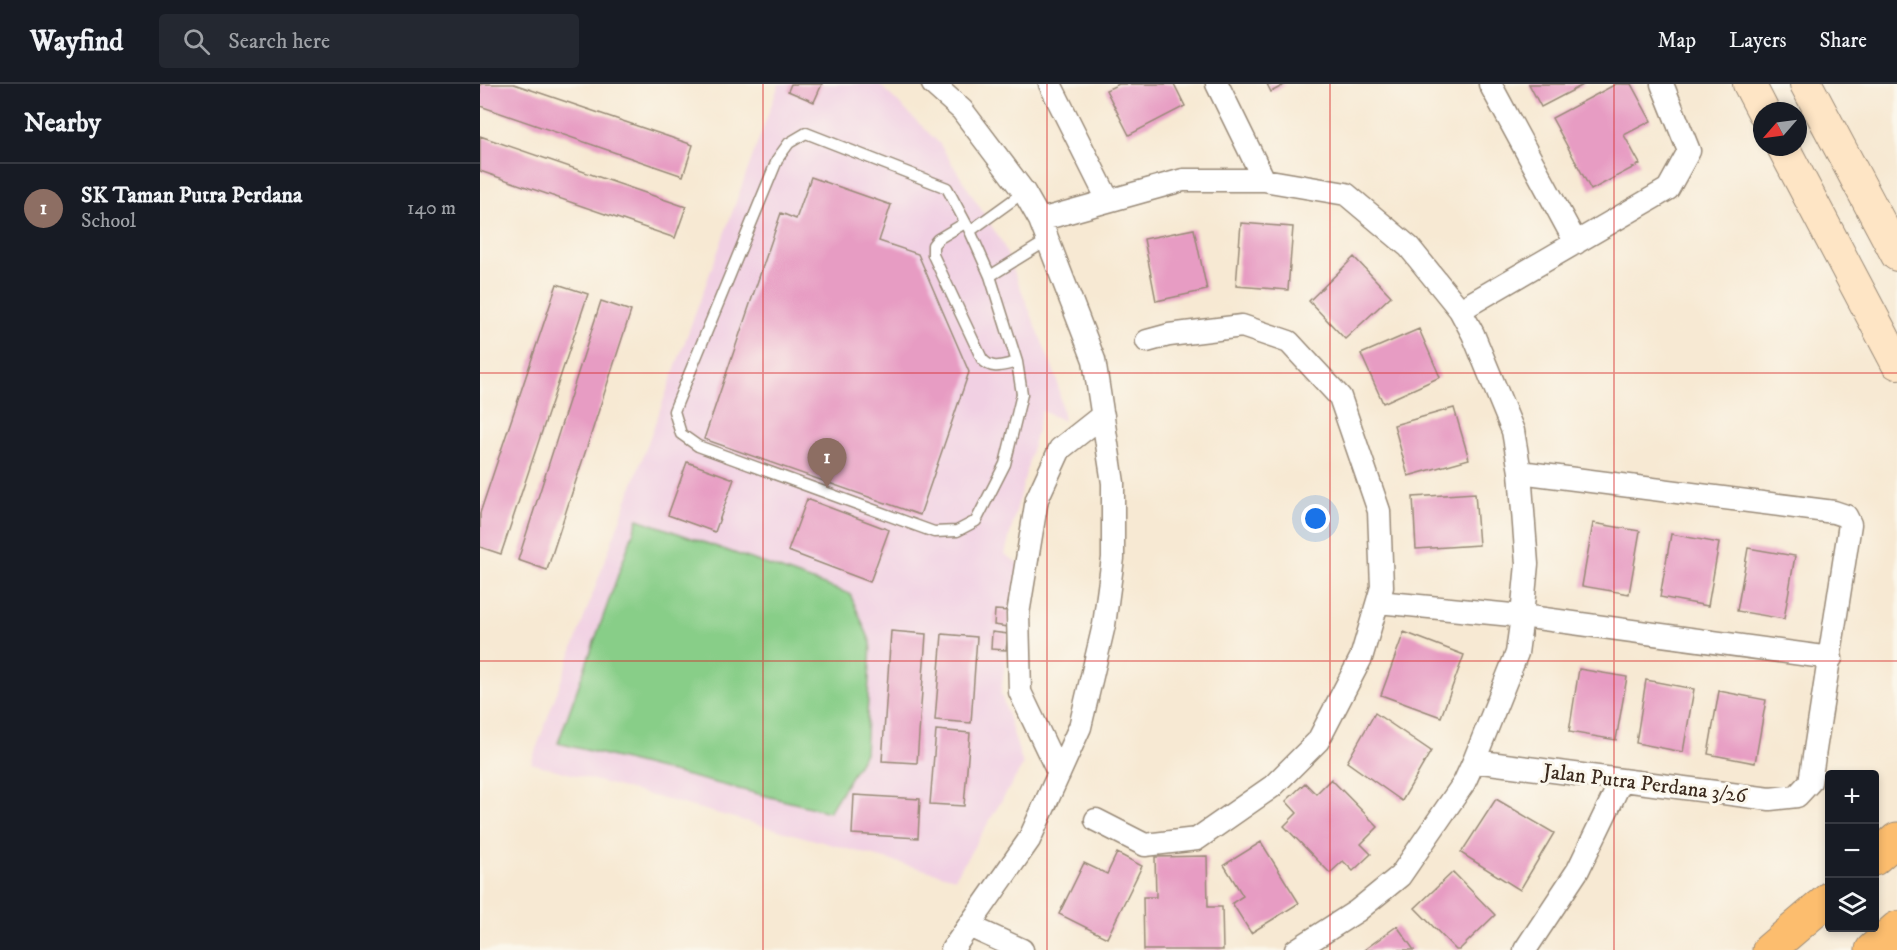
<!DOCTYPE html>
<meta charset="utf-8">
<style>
:root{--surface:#171b24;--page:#242831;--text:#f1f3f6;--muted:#9ea1a6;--line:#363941;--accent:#c8321e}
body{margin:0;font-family:"IM FELL DW Pica",serif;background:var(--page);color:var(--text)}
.controls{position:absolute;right:18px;bottom:18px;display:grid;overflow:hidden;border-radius:6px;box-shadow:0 3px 9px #0003}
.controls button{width:54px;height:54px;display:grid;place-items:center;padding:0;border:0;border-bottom:2px solid var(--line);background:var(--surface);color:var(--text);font:30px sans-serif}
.compass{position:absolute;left:1273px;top:18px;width:54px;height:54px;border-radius:50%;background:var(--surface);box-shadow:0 3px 9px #0003;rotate:242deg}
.you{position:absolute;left:836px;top:435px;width:21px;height:21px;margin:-15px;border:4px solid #fff;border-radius:50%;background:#1a73e8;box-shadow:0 0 0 9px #1a73e833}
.badge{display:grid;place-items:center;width:39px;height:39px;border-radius:50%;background:var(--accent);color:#fff;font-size:20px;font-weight:700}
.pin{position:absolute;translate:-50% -50px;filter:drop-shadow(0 2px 3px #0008)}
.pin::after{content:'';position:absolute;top:32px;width:21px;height:18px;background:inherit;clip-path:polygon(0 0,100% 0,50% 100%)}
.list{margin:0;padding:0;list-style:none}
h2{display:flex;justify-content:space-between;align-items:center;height:78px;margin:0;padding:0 24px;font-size:26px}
h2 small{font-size:20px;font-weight:400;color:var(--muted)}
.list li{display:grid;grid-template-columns:39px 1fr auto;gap:18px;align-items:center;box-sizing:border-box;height:90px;padding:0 24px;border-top:2px solid var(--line)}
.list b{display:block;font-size:22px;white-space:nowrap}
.list p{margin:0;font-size:20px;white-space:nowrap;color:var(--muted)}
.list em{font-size:20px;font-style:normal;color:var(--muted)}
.icon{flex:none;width:33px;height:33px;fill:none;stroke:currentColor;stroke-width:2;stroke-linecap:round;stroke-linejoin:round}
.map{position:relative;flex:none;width:1417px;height:866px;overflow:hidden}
header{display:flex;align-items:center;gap:36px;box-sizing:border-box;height:84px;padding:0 30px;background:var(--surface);border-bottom:2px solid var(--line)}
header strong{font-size:28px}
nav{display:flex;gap:33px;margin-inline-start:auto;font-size:21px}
.search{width:420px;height:54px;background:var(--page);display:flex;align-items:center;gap:15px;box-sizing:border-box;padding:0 21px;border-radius:6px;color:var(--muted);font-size:22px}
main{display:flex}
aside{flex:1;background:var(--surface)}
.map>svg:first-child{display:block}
</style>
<header>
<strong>Wayfind</strong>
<div class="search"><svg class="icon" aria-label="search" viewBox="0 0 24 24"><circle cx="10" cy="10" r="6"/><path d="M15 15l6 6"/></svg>Search here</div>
<nav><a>Map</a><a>Layers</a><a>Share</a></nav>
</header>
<main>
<aside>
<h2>Nearby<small></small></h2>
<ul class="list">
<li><span class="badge" style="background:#8d6e63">1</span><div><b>SK Taman Putra Perdana</b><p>School</p></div><em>140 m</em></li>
</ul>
</aside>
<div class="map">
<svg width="1417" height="866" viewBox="0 0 1417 866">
<rect width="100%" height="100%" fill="#fbf7ec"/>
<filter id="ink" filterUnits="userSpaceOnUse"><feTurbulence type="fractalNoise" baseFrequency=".0167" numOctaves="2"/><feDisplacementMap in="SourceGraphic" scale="12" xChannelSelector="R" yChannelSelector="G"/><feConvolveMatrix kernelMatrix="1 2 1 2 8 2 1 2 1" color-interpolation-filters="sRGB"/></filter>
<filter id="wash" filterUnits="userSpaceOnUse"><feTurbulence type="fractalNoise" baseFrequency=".008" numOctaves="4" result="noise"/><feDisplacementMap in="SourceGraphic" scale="24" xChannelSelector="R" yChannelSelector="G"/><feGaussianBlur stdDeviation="1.35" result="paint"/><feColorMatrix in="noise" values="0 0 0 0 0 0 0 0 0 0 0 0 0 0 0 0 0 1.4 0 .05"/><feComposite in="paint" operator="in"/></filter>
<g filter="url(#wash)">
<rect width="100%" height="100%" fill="#f7e9d3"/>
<path fill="#f1d0e3" d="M299,0H399L459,59L523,160L577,295L584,337L562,327L525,470L539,480L521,609L543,681L475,794L51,679Z"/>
<path fill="#88ce88" stroke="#627c53" stroke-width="1.5" d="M158,435L370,510L391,559L385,669L349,728L78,659Z"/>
<g id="blocks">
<path fill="#e79cc3" d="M0,0H34L213,61L203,92L0,22Z
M311,0H342L334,18L308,7Z
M639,0H694L705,22L649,51L626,6Z
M787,0H806L791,8Z
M1049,0H1105L1061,23Z
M1136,0H1151L1171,37L1144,51L1160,80L1111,106L1072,34Z
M0,52L206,123L195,154L0,87Z
M331,93L411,121L399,157L438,170L489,288L440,431L224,355L301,129L316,135Z
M761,139L813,143L808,206L756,202Z
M714,145L727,206L676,217L664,155Z
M874,173L911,212L865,255L829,217Z
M77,200L108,210L21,470L0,463V429Z
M121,217L151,227L67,486L38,476Z
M939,245L960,293L903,319L881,270Z
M974,324L989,375L928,392L914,341Z
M207,378L254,395L235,448L188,431Z
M995,409L999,461L936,465L933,413Z
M327,415L409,446L390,498L308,467Z
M1113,439L1160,447L1149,510L1102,502Z
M1191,450L1239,459L1228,522L1180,513Z
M1268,464L1315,472L1304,535L1257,527Z
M515,526L529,527L528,543L514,541Z
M411,547L446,550L437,679L402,677Z
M512,548L528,550L526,566L511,565Z
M924,548L984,571L961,633L901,611Z
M462,550L497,553L491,639L455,636Z
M1099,585L1147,593L1136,656L1089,648Z
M1166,596L1214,605L1203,668L1156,659Z
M1239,607L1286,616L1275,679L1228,670Z
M895,629L951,667L922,717L867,678Z
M456,646L490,649L484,722L450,720Z
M851,695L898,743L881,760L891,770L873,787L863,777L850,789L804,742L817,729L806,717L825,699L836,710Z
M374,711L440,715L438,754L372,750Z
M1016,715L1074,749L1040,806L981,769Z
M781,758L819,819L771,849L752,819L763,812L744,781Z
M637,769L662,782L627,854L579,830L604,779L627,790Z
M727,772L728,823H742L743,866H664L663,813H676L675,773Z
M973,788L1015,831L979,866H976L935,824Z
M917,842L934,866H884Z"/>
</g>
</g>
<g filter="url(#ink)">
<use href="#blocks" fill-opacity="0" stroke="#998a78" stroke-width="1.5"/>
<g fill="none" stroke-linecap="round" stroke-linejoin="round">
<g stroke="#998a78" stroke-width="13">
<path id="lane" d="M326,49L467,104L490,147L510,192L537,278L542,310L525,380L496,437L477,447L454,448L218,362L201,350L194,327L298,74L309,59Z
M485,139L458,155L453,161V171L502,275C512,287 524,281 537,278
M490,147L544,108
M510,192L568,156"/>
</g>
<g stroke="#998a78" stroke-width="25">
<path id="street" d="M453,0L482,26L544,108L560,136L614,276L633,399V474L624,541L600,643L549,756L472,866
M570,0L628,116
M737,0L784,96
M1010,0L1096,159
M560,136L703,96H784L866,110L929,163L980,226L993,250L1033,347L1040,388L1047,480L1042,532L1037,569L994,677L984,699L920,792L877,827L816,866
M980,226L1188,105L1209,67L1182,0
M898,518L1042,532L1351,574
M994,677L1290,715L1317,712L1330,698L1370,440L1366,432L1354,428L1040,388
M579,690L540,608L538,530L557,415L580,365L623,331
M616,736L665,761L717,755L793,702L838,657L881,574L902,503L899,427L860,313L809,258L762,242L689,251L667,257
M489,842L542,866
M1045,866L1098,786L1141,697"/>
</g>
<g stroke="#998a78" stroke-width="34">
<path id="secondary" d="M1269,0L1283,27
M1326,0L1417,171
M1303,63L1417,279"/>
</g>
<g stroke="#998a78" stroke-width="35">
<path id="primary" d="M1394,775L1417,755
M1289,866L1350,814
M1392,866L1417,844"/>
</g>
<use href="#lane" stroke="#fff" stroke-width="10"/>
<use href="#street" stroke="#fff" stroke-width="22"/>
<use href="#secondary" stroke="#fee5c5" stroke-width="32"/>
<use href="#primary" stroke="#fcbd6e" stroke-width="33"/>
</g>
</g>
<path fill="none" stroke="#d62828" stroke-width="1.5" stroke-opacity="0.55" d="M283,0V866M567,0V866M850,0V866M1134,0V866M0,289H1417M0,577H1417"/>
<g text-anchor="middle" stroke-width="6" stroke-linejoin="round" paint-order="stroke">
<g font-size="21" fill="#3b2a1e" stroke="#fbf7ec">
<text transform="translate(1165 699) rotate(7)" y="7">Jalan Putra Perdana 3/26</text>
</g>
</g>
</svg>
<div class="controls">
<button>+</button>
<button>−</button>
<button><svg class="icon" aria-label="layers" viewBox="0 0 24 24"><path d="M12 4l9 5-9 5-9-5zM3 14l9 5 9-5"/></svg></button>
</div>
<svg class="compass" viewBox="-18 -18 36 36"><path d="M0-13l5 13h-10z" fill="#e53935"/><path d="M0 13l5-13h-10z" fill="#9ea1a6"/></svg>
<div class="you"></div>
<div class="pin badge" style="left:347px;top:404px;background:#8d6e63">1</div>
</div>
</main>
